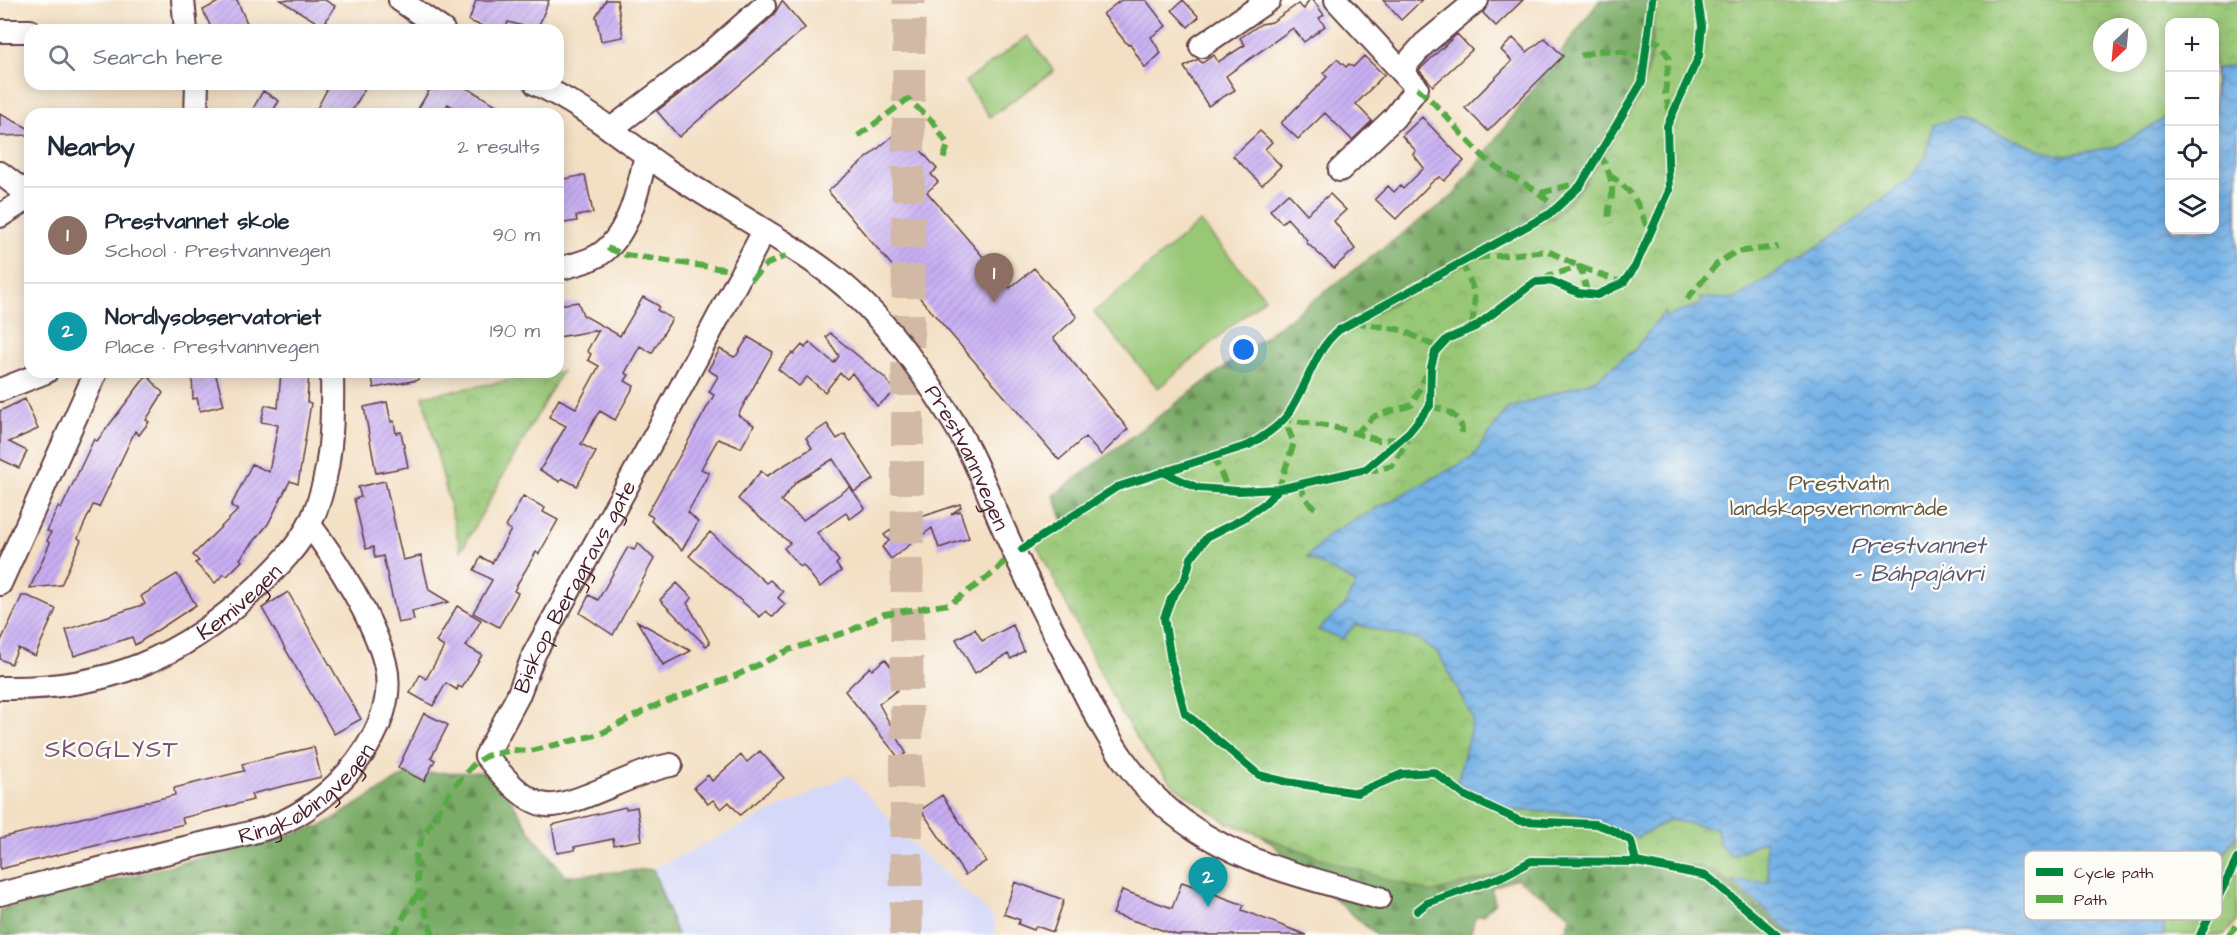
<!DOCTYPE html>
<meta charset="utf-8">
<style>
:root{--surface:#fff;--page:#f6f6f7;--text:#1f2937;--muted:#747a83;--line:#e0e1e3;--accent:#1f6fb2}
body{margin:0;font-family:"Architects Daughter",sans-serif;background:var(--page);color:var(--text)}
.controls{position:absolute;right:18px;top:18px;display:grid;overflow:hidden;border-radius:12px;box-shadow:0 3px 15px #0003}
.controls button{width:54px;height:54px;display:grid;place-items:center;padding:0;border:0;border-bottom:2px solid var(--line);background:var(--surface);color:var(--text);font:30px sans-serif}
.compass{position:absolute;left:2093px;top:18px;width:54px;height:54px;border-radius:50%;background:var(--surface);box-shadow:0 3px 15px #0003;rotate:206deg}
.you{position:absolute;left:1244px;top:350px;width:21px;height:21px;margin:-15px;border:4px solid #fff;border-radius:50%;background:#1a73e8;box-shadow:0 0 0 9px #1a73e833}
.badge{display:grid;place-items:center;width:39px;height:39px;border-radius:50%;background:var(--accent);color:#fff;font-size:20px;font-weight:700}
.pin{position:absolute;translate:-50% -50px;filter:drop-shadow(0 2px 3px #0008)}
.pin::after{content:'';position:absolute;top:32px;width:21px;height:18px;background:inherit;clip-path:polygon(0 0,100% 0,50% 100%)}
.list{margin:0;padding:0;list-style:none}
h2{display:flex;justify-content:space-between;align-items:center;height:78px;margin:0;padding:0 24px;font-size:26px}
h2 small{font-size:20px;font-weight:400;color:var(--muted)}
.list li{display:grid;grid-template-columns:39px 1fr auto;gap:18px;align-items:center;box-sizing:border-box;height:96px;padding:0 24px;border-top:2px solid var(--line)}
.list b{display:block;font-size:22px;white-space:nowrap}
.list p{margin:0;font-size:20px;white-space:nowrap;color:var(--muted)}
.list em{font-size:20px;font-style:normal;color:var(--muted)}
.icon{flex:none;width:33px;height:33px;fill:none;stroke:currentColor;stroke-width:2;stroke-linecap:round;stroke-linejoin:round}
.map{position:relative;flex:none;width:2237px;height:935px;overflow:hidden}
.search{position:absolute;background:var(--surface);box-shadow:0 3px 15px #0003;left:24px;top:24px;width:540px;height:66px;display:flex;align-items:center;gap:15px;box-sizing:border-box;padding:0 21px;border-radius:18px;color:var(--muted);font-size:22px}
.panel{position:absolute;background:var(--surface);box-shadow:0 3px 15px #0003;left:24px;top:108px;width:540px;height:270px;border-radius:18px}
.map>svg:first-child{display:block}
</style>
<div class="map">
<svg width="2237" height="935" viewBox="0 0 2237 935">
<defs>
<pattern id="forest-firs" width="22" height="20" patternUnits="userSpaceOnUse" patternTransform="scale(1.5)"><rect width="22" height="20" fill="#7aac67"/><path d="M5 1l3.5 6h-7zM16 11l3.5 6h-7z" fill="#668b55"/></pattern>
<pattern id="park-crowns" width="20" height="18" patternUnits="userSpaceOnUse" patternTransform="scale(1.5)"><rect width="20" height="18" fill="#98c776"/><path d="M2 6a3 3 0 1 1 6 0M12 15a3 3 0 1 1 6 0" fill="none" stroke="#84aa66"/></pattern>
<pattern id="water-waves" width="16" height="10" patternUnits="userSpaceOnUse" patternTransform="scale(1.5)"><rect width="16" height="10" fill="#73b1e6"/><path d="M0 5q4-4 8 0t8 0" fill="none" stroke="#608fbb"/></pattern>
<pattern id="building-hatch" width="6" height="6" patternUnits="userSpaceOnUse" patternTransform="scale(1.5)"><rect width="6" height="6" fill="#c7aef3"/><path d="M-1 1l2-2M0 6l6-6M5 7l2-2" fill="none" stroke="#ac95d0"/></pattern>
</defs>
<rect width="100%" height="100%" fill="#fdfcf7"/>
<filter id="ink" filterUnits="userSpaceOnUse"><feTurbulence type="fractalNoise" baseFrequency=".0167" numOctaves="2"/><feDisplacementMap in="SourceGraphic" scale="12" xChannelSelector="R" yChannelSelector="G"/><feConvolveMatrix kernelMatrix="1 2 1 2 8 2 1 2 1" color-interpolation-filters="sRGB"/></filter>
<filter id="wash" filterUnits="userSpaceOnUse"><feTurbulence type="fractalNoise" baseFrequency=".008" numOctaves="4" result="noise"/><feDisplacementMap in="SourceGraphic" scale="24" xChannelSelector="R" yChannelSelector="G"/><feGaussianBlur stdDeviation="1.35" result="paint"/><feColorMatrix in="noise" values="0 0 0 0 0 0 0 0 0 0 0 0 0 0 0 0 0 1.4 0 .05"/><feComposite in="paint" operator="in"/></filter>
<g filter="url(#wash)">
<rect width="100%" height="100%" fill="#f3dfc3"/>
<path fill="#d5d8f9" d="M849,775L910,842L994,918L996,935H677L653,869Z"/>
<path fill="url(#forest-firs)" stroke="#626649" stroke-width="1.5" d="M1600,0H1738L1669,820L1793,935H1564L1571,915L1516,878L1491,888L1495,902L1484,914L1475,917L1470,935H1376L1158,744L1134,729L1054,495L1454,195Z
M494,772L532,834L566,876L653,869L677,935H0V910L322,826L408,773Z"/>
<path fill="url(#park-crowns)" stroke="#717350" stroke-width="1.5" fill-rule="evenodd" d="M1655,0H2237V921L2224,935H1789L1722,877L1701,867L1642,859H1556L1431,893L1329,861L1228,823L1174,786L1146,752L1118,708L1036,543L1122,488L1246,448L1270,435L1293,412L1319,356L1333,341L1375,313L1535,225L1554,218L1572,199L1601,159L1637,101L1650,65ZM2170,22H2214V230H2170ZM2102,27H2138V63H2102Z
M562,371L461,551L423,396Z"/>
<path fill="#98c776" stroke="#717350" stroke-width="1.5" d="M1028,36L1054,71L990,117L965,82Z
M1200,222L1265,298L1158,388L1094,312Z"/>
<path fill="url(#water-waves)" stroke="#5e6888" stroke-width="1.5" d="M2237,65V833L2217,866L2163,913L2164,935H1793L1732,881L1769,882L1765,840L1731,856L1719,844L1717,829L1669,820L1637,838L1578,813L1503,810L1457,783L1473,719L1439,654L1419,640L1355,624L1343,639L1318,630L1344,606L1356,583L1307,557L1332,532L1472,458L1507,409L1595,380L1635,349L1664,312L1666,317L1702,304L1700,298L1735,299L1831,238L1909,179L1926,157L1933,125L1956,118L2058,156L2115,147L2169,116L2170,230H2214L2215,69Z"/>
<g id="blocks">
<path fill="url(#building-hatch)" d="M222,0H237L250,30H212L203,10Z
M280,0H325L335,6L323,26Z
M476,0H549L537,30L508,22L505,30H493L469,21Z
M606,0H617L623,37L601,41L596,16Z
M1121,0H1146L1166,26L1151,37L1161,53L1145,68L1130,44L1128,45L1103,14Z
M1183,0L1199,17L1188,27L1172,10Z
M1309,0H1313L1324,15L1319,18L1325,26L1304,42L1293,28L1226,76L1235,90L1208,106L1184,67L1198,59L1202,63L1214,55L1218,62L1245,45L1240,38L1261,24L1272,22L1298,4L1304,9Z
M1383,0H1422L1401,20Z
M1490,0H1523L1496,26L1483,13Z
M782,1L805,28L679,137L657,111L714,68L773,16Z
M1457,34L1472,50L1433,86L1419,70Z
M1513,38L1527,52L1545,38L1563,56L1488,131L1465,108L1512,61L1501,50Z
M1364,56L1384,75L1356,104L1372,121L1352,140L1325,113L1298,139L1281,123L1327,77L1323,73L1337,59L1346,67L1349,64L1353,67Z
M330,84H368L350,114H314Z
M433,84H460L512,114H465L448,104L442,114H427L418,109Z
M263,91L279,101L271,114H250Z
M0,114L30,129V135L0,136Z
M1422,117L1464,161L1444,181L1440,177L1434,180L1396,219L1375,199L1388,186L1394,192L1400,186L1403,189L1424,168L1413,154L1416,151L1402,136Z
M902,128L937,169L931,174L938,182L927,192L1010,288L1034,268L1077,317L1053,338L1128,429L1101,455L1085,437L1059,460L828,191Z
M1260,131L1272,142L1265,149L1281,166L1262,185L1233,156Z
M585,175L593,213L576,216L577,221L558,224V180Z
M1288,193L1307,214L1330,194L1346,210L1334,221L1355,249L1334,268L1306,242L1307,240L1287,218L1282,223L1270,210Z
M643,297L659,306L657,310L672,319L652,353L640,346L625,373L629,375L625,381L634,386L615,420L600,411L597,415L581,444L596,452L577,486L562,478L560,482L540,470L566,426L549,417L559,399L576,408L599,366L588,360L591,354L587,351L599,330L558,337V305L578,302L583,315L620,336Z
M830,333L885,378L895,392L877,406L852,373L847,379L840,373L825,392L807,377L799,386L778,369L792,353L794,354L802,345L805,348L809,342L834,363L839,356L826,337Z
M748,337L773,352L738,415L754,425L741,448L718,439L701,469L709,473L688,512L698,522L682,550L651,521L653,517L647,514L714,395L709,392L718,376L708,370L720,349L734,357L737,355Z
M192,372H215L224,405L200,411L197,398L193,399Z
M281,372H309L307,402L311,403L298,484L290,481L268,524L240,559L242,561L227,576L224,574L215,583L195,563L199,561L193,555L238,510L231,506L252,464L269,472L278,425L261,422L265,405L278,408Z
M371,372H418V380L374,388Z
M147,375L163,393L146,420L149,422L139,435L135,431L99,507L93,505L78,538L81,540L61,585L30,588L50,543L47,541L51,532L47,531L58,507L61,509L94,439L97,441Z
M25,399L38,429L9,442L27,451L19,468L0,459V411Z
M387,402L391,422L394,421L396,433L401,432L408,467L376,473L364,407Z
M827,424L837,439L845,434L874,479L854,492L833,459L796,482L781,501L803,520L850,487L865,508L850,519L846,513L817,533L839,561L836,564L841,571L820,587L803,565L800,567L784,548L790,543L738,499L761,471L767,476L812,448L806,438Z
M385,481L403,560L421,556L429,590L449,602L412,611L414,620L398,623L383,556L375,558L373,547L366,549L354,499L361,497L358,487Z
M523,496L545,508L543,512L558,520L539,554L536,552L519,581L514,591L518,593L499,627L473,613L492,580L474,570L481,557L492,563L511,530L506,527Z
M960,504L961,507L951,514L960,511L969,538L939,548L932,528L891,559L882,547L889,541L884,535L905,520L906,522Z
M710,532L766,583L770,580L783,592L778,598L785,604L773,617L766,611L760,617L689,556Z
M638,543L654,559L613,635L580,613L589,595L598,600L628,547L634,550Z
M177,574L196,605L135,645L132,637L74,656L66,630L145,604L141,596Z
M677,583L692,598L687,603L710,643L706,646L660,600Z
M288,592L361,719L334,734L262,608Z
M22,596H28L56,609L35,656L18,648L11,664L0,659V643Z
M457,606L481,620L466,646L482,655L462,688L458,686L457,690L446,683L433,706L410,693L420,675L426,679L444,647L436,642Z
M637,621L691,651L663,665Z
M1013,625L1024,651L1011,659L1008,654L975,673L956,639L975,629L982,641Z
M885,659L905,684L879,704L906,753L899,758L845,691L870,667L872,670Z
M424,713L448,725L431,758L435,760L424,781L398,768Z
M314,747L321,777L251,794L253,800L182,818L184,824L0,869V838L175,795L174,788L244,771L242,764Z
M760,751L784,778L740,815L729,802L721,809L713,800L708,804L694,787L708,775L712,781L741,755L747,762Z
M942,795L986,861L965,875L921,810Z
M625,807L626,809L637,807L642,840L614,845L613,839L574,847L575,850L557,853L552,825Z
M1015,882L1064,900L1053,932L1036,926L1034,930L1018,924L1020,920L1004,914Z
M1182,882L1244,905L1242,910L1306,935H1177L1113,914L1122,890L1172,908Z"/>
</g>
</g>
<g filter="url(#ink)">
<use href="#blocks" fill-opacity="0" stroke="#633c42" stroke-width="1.5"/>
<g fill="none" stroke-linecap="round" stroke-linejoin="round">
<path stroke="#d1b9a5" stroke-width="33" stroke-dasharray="33 16" stroke-linecap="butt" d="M906,935L909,0"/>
<g stroke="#633c42" stroke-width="26">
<g id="minor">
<path d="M183,0L186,30"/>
<path d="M400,0L443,30"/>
<path d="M1336,0L1417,88L1394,118L1340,170"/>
<path d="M0,31H30"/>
<path d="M1201,46L1269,0"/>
<path d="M1401,70L1424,44L1477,0"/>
<path id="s1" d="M536,84C583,105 621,138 664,168C719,206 781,236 834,277C883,315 922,371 954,423C976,459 989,497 1006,534C1026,579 1049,623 1071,666C1106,737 1136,795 1206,836C1261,869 1318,880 1379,898"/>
<path d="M196,114L197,84"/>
<path d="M611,129L706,57L764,6"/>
<path d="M0,173L30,196"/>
<path d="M0,216L30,197"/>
<path d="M558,269C570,266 582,263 593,258C628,243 639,187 646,154"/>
<path d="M0,390L46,372"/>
<path d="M0,584L96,372"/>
<path id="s2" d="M0,688C105,690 182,659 258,586C278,567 300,545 312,519C332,474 333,421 332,372"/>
<path id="s3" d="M671,765C636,770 574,808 547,805C524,803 500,773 486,756L518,696L534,654L663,421L764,231"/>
<path id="s4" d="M0,894C62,878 123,863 185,848C214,840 245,836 273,826C331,805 402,729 385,663C374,620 336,559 309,524"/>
</g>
</g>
<use href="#minor" stroke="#fff" stroke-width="22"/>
<path stroke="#57aa44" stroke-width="6" stroke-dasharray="12 6" stroke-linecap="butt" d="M1649,38L1659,43L1669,57L1665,94L1671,117
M1581,56C1605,47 1623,49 1645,61
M1417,88C1442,108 1461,136 1485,158C1506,178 1538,185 1555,209
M858,136L908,99L933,122L948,145L943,160
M1599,154C1607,164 1613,181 1612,195C1611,207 1606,209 1610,223
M1608,175C1634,189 1640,207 1649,234
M1541,193L1570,185L1579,186
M607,248L626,255L731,270
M1477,258L1548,251L1580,267L1623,283
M1461,262C1476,290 1477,299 1471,329
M751,280L767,264L786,256
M1543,280L1550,275L1580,267L1588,294
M1687,299L1717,264L1735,252L1778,247
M1354,322L1402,330L1430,344L1440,345
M1430,406C1444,409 1463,415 1462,433
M1355,434L1375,416L1412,405L1426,375
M1213,456L1229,491
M1366,469L1375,470L1392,466L1405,446L1408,434
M1300,483C1304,496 1307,506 1321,510
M1278,490L1294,443L1284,419L1337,428L1378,440L1398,439
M393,935L419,891
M433,935L419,891L415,859L422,838L452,789L475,763L486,756L512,750L530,751L600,734L652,707L735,676L789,650L850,631L884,614L950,604L995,572L1008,557
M2228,935L2237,925"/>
<g stroke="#fdfcf7" stroke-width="11">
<path id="cycleway" d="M1163,472L1198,488L1239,491L1279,489L1366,469L1409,432L1430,406L1431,367L1435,352L1447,339L1475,327L1535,282L1551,281L1579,293L1597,295L1623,283L1635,267L1669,191L1667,126L1699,56L1702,26L1698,0
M1279,489L1264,504L1244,518L1207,537L1191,558L1185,579L1171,599L1164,618L1171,661L1185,713L1259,775L1287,782L1357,793L1402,774L1434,772L1464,795L1520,821L1596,824L1612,830L1631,841L1636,862
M1022,549L1117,487L1249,445C1263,437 1279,427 1289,413C1308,386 1312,353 1339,330L1551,213L1580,186L1642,82L1652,0
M1417,911L1427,903L1501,877L1531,861L1636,862L1707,876L1777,935
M2200,935L2237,859"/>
</g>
<use href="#cycleway" stroke="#00873e" stroke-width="8"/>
</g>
</g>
<g text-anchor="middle" stroke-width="5" stroke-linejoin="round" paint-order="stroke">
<g font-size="22" fill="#4a1f2b" stroke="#fdfcf7">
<text dy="8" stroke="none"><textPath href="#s1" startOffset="582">Prestvannvegen</textPath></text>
<text dy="8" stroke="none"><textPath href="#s3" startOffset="402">Biskop Berggravs gate</textPath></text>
<text dy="8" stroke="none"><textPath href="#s2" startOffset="261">Kemivegen</textPath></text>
<text dy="8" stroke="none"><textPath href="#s4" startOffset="327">Ringkøbingvegen</textPath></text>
</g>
<g font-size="22" fill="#655a45" stroke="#fdfcf7">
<text x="1839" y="490">Prestvatn<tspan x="1839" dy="25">landskapsvernområde</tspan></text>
</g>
<g font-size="24" font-style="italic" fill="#5a5976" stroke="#fdfcf7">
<text x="1918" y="553">Prestvannet<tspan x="1918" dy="28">- Báhpajávri</tspan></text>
</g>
<g font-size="24" letter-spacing="1.5" fill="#765171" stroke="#fdfcf7">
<text x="112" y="757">SKOGLYST</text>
</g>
</g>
<rect x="2024" y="851" width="198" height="69" rx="9" fill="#fdfcf7" stroke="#c7baba" stroke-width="1.5"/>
<rect x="2036" y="868" width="27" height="8" fill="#00873e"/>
<rect x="2036" y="895" width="27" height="8" fill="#57aa44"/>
<g font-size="16" fill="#4a1f2b">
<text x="2074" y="878">Cycle path</text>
<text x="2074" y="905">Path</text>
</g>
</svg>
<div class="controls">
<button>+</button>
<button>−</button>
<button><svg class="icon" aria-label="locate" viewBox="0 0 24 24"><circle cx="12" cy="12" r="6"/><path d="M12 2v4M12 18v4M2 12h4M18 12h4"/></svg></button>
<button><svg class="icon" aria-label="layers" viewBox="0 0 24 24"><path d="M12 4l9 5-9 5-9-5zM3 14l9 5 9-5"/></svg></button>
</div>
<svg class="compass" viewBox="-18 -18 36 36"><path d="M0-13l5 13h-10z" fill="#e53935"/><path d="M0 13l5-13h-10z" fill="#747a83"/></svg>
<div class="you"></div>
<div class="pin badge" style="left:994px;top:303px;background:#8d6e63">1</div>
<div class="pin badge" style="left:1208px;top:907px;background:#0f9aa8">2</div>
<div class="search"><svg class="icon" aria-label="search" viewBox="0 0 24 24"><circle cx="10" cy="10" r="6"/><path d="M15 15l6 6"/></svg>Search here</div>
<section class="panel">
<h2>Nearby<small>2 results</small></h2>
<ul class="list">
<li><span class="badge" style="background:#8d6e63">1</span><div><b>Prestvannet skole</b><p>School · Prestvannvegen</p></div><em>90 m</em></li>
<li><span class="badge" style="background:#0f9aa8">2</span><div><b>Nordlysobservatoriet</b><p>Place · Prestvannvegen</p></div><em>190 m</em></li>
</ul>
</section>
</div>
